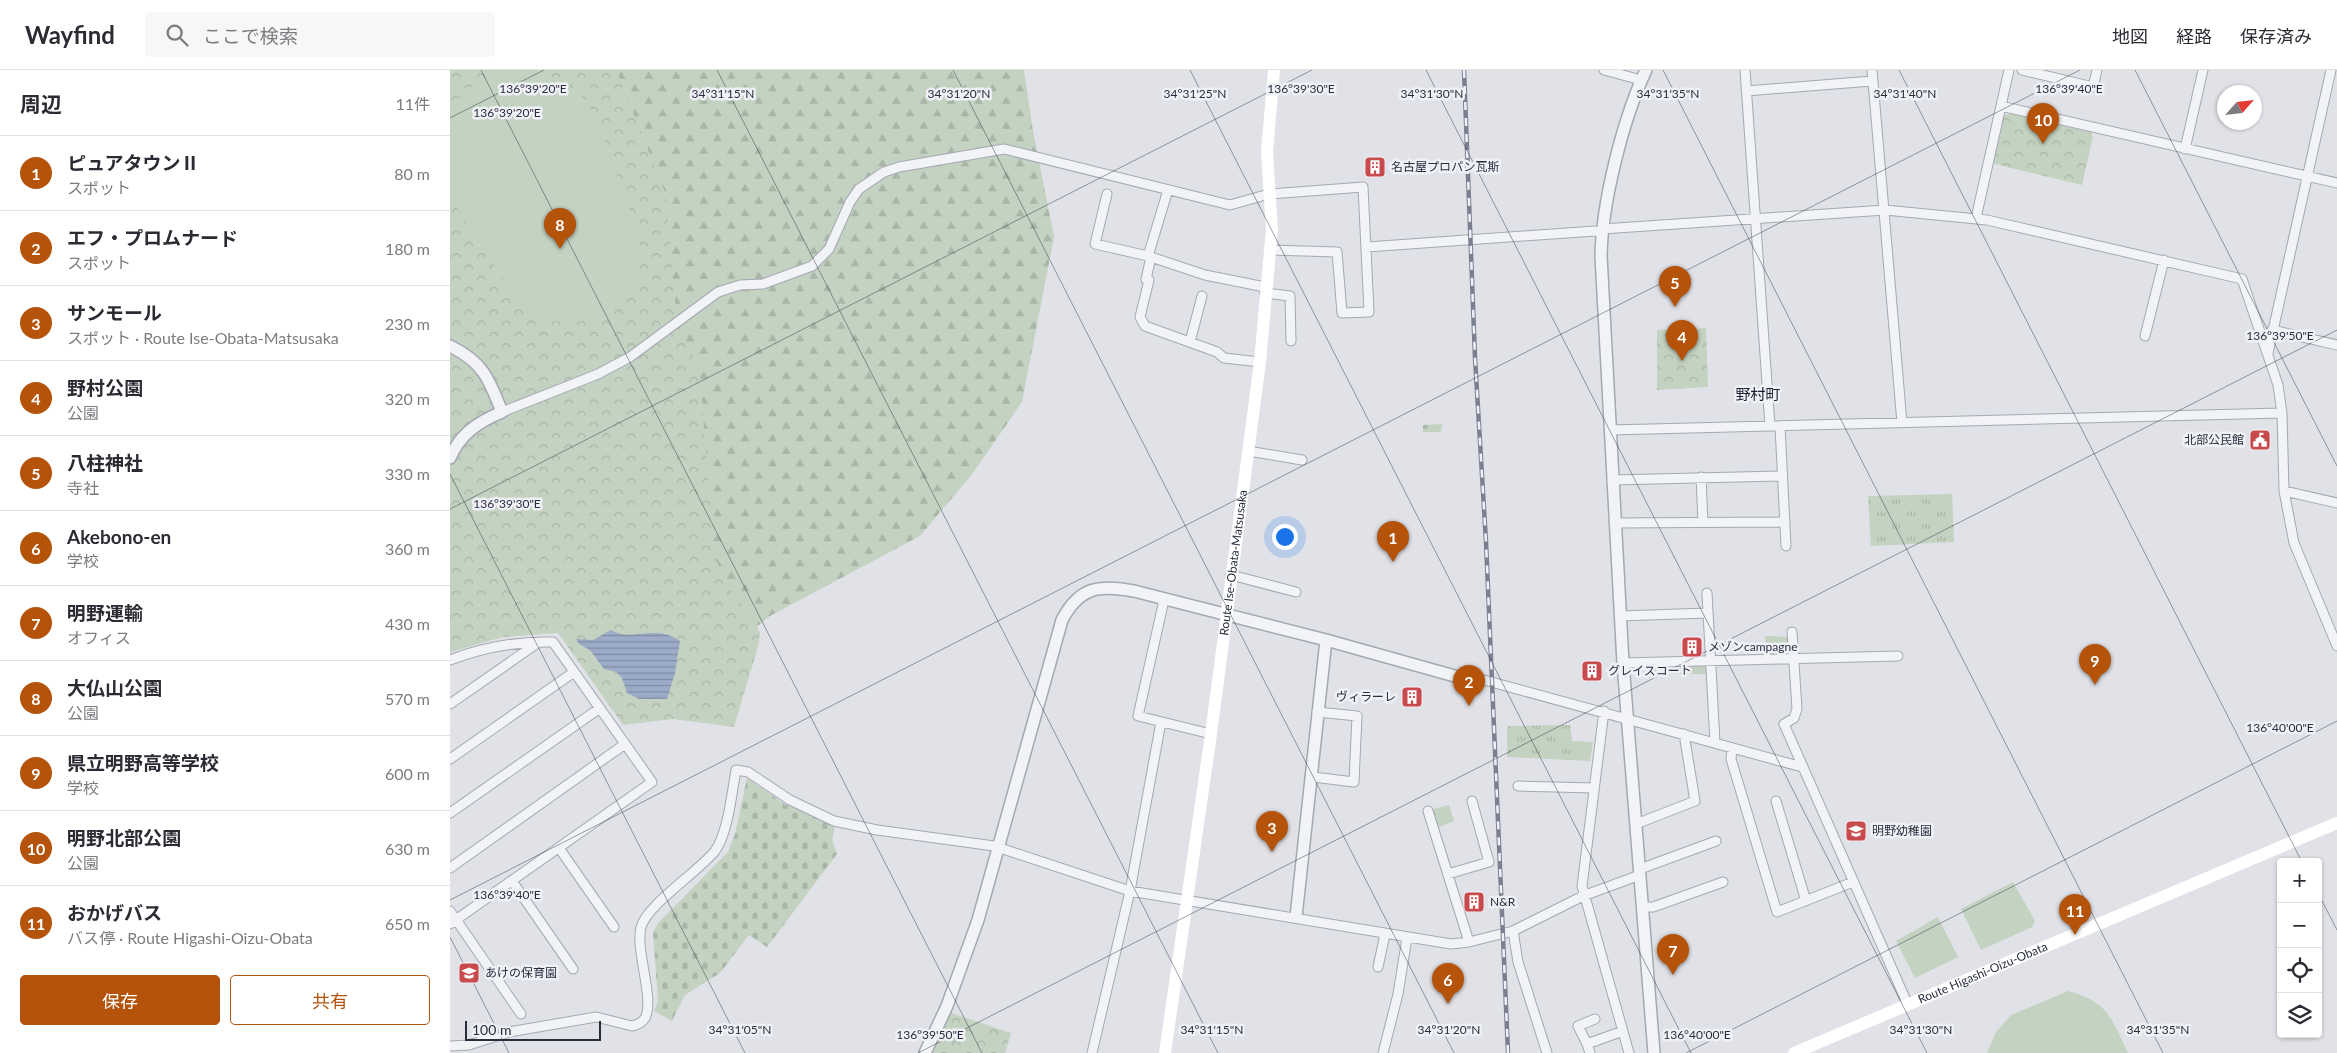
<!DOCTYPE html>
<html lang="ja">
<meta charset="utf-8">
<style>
:root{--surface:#fff;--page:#f7f7f7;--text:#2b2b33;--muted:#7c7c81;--line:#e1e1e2;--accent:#b45309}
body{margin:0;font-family:Lato,"Noto Sans JP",sans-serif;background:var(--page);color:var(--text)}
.controls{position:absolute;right:15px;bottom:15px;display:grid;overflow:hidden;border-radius:5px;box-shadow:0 1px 4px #0004}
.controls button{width:45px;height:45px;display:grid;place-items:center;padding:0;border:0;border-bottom:1px solid var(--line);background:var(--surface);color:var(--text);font:25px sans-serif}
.compass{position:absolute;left:1767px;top:15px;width:45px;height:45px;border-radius:50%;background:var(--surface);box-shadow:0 1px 4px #0004;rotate:63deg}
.scale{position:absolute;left:15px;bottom:12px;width:136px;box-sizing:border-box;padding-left:5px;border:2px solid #292e3f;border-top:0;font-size:14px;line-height:18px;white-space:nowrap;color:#292e3f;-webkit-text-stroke:4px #eff1f6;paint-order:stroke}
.you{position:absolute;left:834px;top:466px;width:18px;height:18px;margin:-12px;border:4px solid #fff;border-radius:50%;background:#1a73e8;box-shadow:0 0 0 8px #1a73e833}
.badge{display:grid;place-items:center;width:32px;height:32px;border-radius:50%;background:var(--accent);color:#fff;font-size:16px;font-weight:700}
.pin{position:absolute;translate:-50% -41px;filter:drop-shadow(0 1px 2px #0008)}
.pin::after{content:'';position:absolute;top:26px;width:18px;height:15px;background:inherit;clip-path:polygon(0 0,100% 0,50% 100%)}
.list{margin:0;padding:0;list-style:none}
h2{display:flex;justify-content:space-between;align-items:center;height:65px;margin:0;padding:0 20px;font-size:21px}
h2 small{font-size:16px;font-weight:400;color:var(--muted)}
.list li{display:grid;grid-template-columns:32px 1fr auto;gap:15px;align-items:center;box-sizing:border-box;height:75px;padding:0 20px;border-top:1px solid var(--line)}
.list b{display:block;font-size:19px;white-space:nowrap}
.list p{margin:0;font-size:16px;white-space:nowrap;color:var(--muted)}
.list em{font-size:16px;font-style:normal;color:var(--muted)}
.actions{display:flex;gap:10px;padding:15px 20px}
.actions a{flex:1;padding:11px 0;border:1px solid var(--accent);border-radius:5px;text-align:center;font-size:18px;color:var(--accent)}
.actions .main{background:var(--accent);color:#fff}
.icon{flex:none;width:28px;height:28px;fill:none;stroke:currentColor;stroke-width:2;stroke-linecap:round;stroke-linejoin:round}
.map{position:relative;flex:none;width:1887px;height:983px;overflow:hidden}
header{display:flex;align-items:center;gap:30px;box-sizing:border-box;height:70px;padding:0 25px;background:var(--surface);border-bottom:1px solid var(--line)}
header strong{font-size:24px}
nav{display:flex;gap:28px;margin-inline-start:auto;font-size:18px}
.search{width:350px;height:45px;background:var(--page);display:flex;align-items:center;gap:12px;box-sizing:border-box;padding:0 18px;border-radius:5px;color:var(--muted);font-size:19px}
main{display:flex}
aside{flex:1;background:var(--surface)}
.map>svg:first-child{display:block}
</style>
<header>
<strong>Wayfind</strong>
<div class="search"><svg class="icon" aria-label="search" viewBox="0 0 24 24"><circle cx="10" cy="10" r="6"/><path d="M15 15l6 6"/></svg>ここで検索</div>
<nav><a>地図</a><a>経路</a><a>保存済み</a></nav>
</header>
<main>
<aside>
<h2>周辺<small>11件</small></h2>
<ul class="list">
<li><span class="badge">1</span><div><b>ピュアタウンⅡ</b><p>スポット</p></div><em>80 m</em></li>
<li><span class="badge">2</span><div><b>エフ・プロムナード</b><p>スポット</p></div><em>180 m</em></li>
<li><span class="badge">3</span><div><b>サンモール</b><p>スポット · Route Ise-Obata-Matsusaka</p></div><em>230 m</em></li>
<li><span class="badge">4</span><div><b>野村公園</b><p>公園</p></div><em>320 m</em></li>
<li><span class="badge">5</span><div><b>八柱神社</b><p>寺社</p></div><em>330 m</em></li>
<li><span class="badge">6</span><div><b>Akebono-en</b><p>学校</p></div><em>360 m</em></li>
<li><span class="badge">7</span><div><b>明野運輸</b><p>オフィス</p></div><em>430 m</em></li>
<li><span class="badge">8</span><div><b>大仏山公園</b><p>公園</p></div><em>570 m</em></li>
<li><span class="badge">9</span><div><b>県立明野高等学校</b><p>学校</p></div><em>600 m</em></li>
<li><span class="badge">10</span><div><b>明野北部公園</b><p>公園</p></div><em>630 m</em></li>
<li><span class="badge">11</span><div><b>おかげバス</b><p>バス停 · Route Higashi-Oizu-Obata</p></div><em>650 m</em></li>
</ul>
<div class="actions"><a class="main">保存</a><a>共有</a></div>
</aside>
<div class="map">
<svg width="1887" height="983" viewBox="0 0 1887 983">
<defs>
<pattern id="grass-tufts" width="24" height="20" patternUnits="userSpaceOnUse" patternTransform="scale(1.25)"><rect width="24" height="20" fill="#c3d2c1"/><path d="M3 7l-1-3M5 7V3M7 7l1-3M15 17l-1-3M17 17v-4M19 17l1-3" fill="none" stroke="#a8b5a7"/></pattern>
<pattern id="forest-firs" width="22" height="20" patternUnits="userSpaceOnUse" patternTransform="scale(1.25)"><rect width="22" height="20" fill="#c3d2c1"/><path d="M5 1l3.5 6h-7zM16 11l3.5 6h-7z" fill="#a8b5a7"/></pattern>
<pattern id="cemetery-stones" width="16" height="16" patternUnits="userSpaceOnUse" patternTransform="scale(1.25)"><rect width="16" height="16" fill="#c3d2c1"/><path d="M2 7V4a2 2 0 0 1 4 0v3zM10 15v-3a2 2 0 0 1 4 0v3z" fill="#a8b5a7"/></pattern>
<pattern id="park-crowns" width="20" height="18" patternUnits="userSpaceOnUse" patternTransform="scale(1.25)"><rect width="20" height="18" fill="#c3d2c1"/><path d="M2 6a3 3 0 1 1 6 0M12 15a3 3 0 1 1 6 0" fill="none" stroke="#a8b5a7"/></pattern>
<pattern id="water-rules" width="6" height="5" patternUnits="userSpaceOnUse" patternTransform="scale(1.25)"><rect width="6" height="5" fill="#9cabc7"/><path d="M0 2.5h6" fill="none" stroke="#7f8ca3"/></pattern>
</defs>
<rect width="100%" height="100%" fill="#e0e2e8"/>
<path fill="url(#grass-tufts)" d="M1502,424L1504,472L1421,476L1418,426Z
M1315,566L1340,567L1341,587L1317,588Z
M1259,595L1260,604H1205L1204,597Z
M1120,655L1122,671L1143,672L1140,691L1057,687V656Z
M999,735L1004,751L986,758L979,740Z"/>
<path fill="url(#forest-firs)" d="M132,0H574L583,61L604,167L572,332L523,403L470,466L320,546L309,555L279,560H142L52,567L0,582Z"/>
<path fill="url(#cemetery-stones)" d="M992,354L991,362H973V355Z
M297,708L336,735L342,734L385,756L382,769L387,784L317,877L299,865L270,903L235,925L222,951L204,941L208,931L203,862L209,852L278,782L285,764Z"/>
<path fill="url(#park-crowns)" d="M0,0H166L215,122L228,261L244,287L250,305L264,485L280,520L305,551L310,563L308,577L284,657L223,649L173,655L108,563L52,567L0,582Z
M1560,43L1640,62L1643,66L1632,115L1541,93L1553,46Z
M1256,258L1258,317L1207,320V260Z
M501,943L561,963L555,983H481Z"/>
<path fill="#c3d2c1" d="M68,1C89,2 108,7 125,20C133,26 139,35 143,44C157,69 164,98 174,125C180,143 191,164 191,184C190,230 144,261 100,250C88,247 78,240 68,232L0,127L1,38C21,14 37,6 68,1Z
M1563,812L1585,851L1582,857L1531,880L1511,839Z
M1488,847L1508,887L1465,908L1446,871Z
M1618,921C1659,932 1661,948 1678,983H1537L1546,962L1561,945Z"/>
<path fill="url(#water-rules)" d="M161,560C180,573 205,553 230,571L225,603L217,629H189L177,623L172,608L166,602L154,599L140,580L129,574L126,569L143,570Z"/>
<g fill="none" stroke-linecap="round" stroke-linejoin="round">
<g stroke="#a5a8b2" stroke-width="11">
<path id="minor" d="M1154,0L1191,10
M1295,0L1320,356
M1422,0L1452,353
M1572,0L1643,17L1647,0
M1296,21L1422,11
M1551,36L1887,113
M1735,79L1753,0
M657,124L645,174L698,186L718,120
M1526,148L1559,0
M1152,159L1435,140L1537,150L1792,209L1828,315L1832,343L1834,421L1844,473L1887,576
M917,177L1145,161L1152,163
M698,186L755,205L815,217
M701,187L696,209L699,210L690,247L695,256L767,282L774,288L810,292
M815,223L840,226L841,271
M1822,260L1887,275
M1695,266L1714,190
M740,272L752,226
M1818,283L1881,0
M52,342L148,304L180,287L268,222L290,215L313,214L362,196L379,179L400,132L409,119L434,102L449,97L554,79L780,135L819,124L913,117L919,242L892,243L887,182L820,180
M1330,356L1336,476
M1160,360L1832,343
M798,381L852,390
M1251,407L1253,452
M1162,410L1332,406
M1834,421L1887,433
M1164,453L1335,452
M781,505L846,522
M1257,523L1265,673
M714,530L688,646L761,664
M1170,546L1258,543
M1342,562L1347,639L1344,648L1334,654L1458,935
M0,590C34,577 67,571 103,572L202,712L0,854
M1173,593L1448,586
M1026,612L1034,610L1352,697
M0,634L89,572
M1154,641L1132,816L1179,983
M1282,678L1281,689L1327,842L1403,812
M0,689L124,602
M863,707L904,712L907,646L867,642
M1068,716L1144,718
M1326,731L1356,831
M978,741L1019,872
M0,743L150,638
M1186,754L1245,731L1234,664
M109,778L164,857
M0,798L175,674
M1190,799L1266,771
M998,804L1039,792L1022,731
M62,811L123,899
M1193,837H1203L1273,812
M0,841L71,944
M1063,861L1068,892L1097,983
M928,897L935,864
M1137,974L1128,956L1145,949
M0,976L19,975L59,962L146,947L182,956C187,955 192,953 195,948C205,929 185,881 191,857C198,834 248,802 265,781C278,763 282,722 286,700L298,702L340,730L384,751L427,760L544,776L680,821L1001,874L1019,872L1063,861L1133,826L1190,805
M642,983L680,821L711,652
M933,983L948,924L957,868
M1140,983L1137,974L1173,961"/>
</g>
<g stroke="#a5a8b2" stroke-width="14">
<path id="tertiary" d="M1196,0C1173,49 1152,132 1151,186L1173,593L1204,983
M0,276C33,292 39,309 52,342C28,352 10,364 0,388
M846,847L876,570
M475,983L497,936L528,850L612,550C630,516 649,515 684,521L876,570L1026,612"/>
</g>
<use href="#minor" stroke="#f2f3f6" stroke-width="9"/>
<use href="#tertiary" stroke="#f2f3f6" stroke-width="11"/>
<g stroke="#fff" stroke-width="12">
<path id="s1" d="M715,983L761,664L810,292L822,159L817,82L824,0"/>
<path id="s2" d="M1344,983L1887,753"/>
</g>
<g stroke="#7a8091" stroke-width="4.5">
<path id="rail" d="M1014,0L1025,288L1036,472L1058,983"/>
</g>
<use href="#rail" stroke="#eff1f6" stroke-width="2.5" stroke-dasharray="8" stroke-linecap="butt"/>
</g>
<path fill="none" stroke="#292e3f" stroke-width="1" stroke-opacity="0.45" d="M31,0L532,983M267,0L768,983M503,0L1004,983M740,0L1241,983M976,0L1477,983M1213,0L1713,983M1449,0L1852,792M1685,0L1887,396M0,48L94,0M0,404L295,983M0,439L862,0M1868,823L1887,860M0,830L1630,0M0,867L59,983M468,983L1887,260M1236,983L1887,651"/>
<defs>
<g id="building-square" transform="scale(1.125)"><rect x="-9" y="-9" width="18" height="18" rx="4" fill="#c84a4d" stroke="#eff1f6"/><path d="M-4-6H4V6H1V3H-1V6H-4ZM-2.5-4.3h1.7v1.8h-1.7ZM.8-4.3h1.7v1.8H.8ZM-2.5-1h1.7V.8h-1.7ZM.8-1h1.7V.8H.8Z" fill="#fff"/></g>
<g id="civic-square" transform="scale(1.125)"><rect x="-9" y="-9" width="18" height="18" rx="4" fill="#c84a4d" stroke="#eff1f6"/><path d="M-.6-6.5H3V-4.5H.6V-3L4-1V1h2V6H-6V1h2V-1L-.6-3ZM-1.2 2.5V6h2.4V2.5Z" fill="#fff"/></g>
<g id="school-square" transform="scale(1.125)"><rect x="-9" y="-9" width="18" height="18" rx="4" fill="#c84a4d" stroke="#eff1f6"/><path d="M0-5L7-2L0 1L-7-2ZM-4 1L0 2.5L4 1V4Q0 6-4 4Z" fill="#fff"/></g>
</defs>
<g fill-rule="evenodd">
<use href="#building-square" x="925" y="97"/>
<use href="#civic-square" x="1810" y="370"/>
<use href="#building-square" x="1242" y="577"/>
<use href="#building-square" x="1142" y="601"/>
<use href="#building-square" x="962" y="627"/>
<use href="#school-square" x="1406" y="761"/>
<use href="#building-square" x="1024" y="832"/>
<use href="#school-square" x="19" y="903"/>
</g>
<g text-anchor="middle" stroke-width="5" stroke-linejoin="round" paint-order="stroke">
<g font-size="12" fill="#292e3f" stroke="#eff1f6" text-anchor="start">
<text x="941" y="101">名古屋プロパン瓦斯</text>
<text x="1794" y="374" text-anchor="end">北部公民館</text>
<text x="1258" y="581">メゾンcampagne</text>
<text x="1158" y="605">グレイスコート</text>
<text x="946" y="631" text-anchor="end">ヴィラーレ</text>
<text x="1422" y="765">明野幼稚園</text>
<text x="1040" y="836">N&amp;R</text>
<text x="35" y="907">あけの保育園</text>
</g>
<g font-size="12" fill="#292e3f" stroke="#eff1f6">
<text dy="4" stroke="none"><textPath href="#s1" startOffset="495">Route Ise-Obata-Matsusaka</textPath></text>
<text dy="4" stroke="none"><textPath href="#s2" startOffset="205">Route Higashi-Oizu-Obata</textPath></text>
</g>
<g font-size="15" fill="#1b1f2f" stroke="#eff1f6">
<text x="1308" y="330">野村町</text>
</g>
</g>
<g font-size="12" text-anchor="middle" fill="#292e3f" stroke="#eff1f6" stroke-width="5" stroke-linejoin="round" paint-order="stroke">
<text x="1619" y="23">136°39'40"E</text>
<text x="83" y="23">136°39'20"E</text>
<text x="851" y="23">136°39'30"E</text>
<text x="273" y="28">34°31'15"N</text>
<text x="509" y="28">34°31'20"N</text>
<text x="745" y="28">34°31'25"N</text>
<text x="982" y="28">34°31'30"N</text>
<text x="1218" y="28">34°31'35"N</text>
<text x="1455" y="28">34°31'40"N</text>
<text x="57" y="47">136°39'20"E</text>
<text x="1830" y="270">136°39'50"E</text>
<text x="57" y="438">136°39'30"E</text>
<text x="1830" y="662">136°40'00"E</text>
<text x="57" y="829">136°39'40"E</text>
<text x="290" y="964">34°31'05"N</text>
<text x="762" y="964">34°31'15"N</text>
<text x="999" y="964">34°31'20"N</text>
<text x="1471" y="964">34°31'30"N</text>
<text x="1708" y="964">34°31'35"N</text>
<text x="480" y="969">136°39'50"E</text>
<text x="1247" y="969">136°40'00"E</text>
</g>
</svg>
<div class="controls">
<button>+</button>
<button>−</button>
<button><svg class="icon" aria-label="locate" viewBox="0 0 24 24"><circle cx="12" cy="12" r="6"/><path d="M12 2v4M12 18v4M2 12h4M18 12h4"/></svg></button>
<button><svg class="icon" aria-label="layers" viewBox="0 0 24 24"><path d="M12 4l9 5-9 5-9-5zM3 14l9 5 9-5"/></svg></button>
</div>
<svg class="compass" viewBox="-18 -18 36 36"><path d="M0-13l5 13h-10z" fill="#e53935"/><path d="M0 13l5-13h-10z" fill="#7c7c81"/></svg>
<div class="scale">100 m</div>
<div class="you"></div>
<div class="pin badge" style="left:943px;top:492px">1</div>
<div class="pin badge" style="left:1019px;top:636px">2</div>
<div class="pin badge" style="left:822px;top:782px">3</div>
<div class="pin badge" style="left:1232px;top:291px">4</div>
<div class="pin badge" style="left:1225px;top:237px">5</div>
<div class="pin badge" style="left:998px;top:934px">6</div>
<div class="pin badge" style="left:1223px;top:905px">7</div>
<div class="pin badge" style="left:110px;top:179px">8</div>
<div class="pin badge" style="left:1645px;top:615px">9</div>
<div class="pin badge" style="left:1593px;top:74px">10</div>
<div class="pin badge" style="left:1625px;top:865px">11</div>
</div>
</main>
